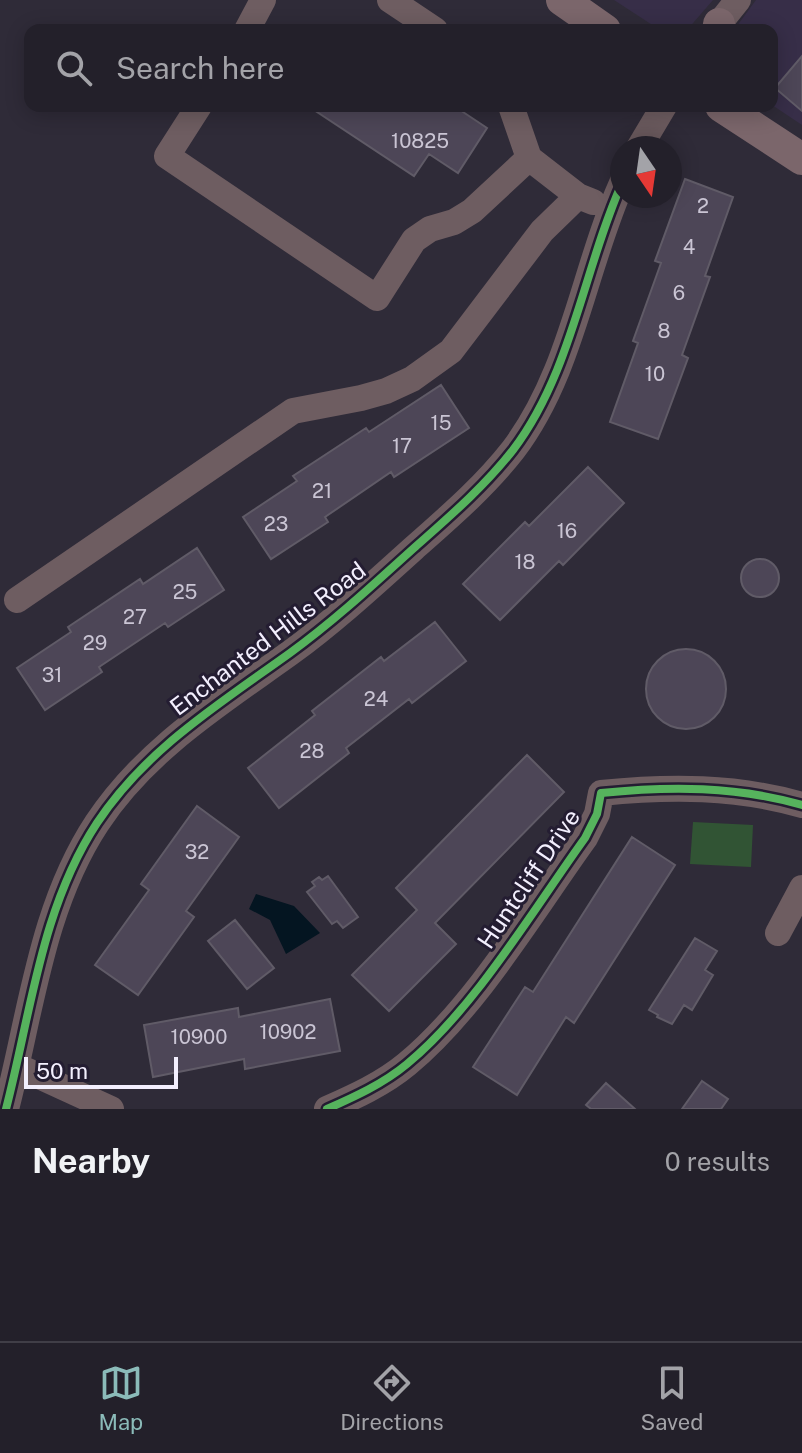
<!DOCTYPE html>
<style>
:root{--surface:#23202a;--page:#2f2d36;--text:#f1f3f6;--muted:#a3a3a8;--line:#403e47;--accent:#8bbbb9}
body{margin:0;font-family:"Public Sans",sans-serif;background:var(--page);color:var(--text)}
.compass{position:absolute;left:610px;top:136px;width:72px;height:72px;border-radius:50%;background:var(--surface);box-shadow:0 4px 20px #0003;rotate:167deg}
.scale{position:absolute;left:24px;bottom:20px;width:154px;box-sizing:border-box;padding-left:8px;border:4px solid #f3effe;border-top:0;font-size:22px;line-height:28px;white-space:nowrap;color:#f3effe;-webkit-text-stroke:6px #241d32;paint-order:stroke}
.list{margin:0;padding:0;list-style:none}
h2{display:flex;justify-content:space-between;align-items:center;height:104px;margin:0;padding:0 32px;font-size:34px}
h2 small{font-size:26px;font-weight:400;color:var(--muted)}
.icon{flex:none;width:44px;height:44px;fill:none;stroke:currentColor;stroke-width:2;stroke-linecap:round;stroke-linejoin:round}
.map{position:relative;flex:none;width:802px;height:1109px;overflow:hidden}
.search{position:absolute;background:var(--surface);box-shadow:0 4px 20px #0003;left:24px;right:24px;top:24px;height:88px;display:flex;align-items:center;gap:20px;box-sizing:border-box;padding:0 28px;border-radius:16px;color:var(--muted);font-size:30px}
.sheet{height:232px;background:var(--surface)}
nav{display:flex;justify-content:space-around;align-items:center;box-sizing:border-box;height:112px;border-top:2px solid var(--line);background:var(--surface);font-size:22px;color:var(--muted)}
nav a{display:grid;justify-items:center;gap:4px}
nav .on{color:var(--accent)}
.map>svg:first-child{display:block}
</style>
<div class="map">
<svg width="802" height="1109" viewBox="0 0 802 1109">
<rect width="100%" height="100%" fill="#2f2b38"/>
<path fill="#372e48" d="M614,0H713L687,30H660Z
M756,0H802V125L772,105V30H734Z"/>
<path fill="#315434" d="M693,822L753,825L751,867L690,864Z"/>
<path fill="#041521" d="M256,894L294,906L320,933L286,954L270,920L249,909Z"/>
<path fill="#4d4657" stroke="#605b67" stroke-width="2" d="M802,56V111L775,88Z
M308,106H462L460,110L487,128L458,173L429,154L414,176Z
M685,179L733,197L705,276L710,277L682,355L688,358L658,439L610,422L638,343L633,341L661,263L655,261Z
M441,385L469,428L394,477L391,472L325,517L328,522L271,559L243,517L297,481L293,476L366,428L369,432Z
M588,467L624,503L563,565L559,561L500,620L463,584L525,522L529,526Z
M197,548L224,590L168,627L165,623L99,667L102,672L45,710L17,668L71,632L68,627L140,579L143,584Z
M741 578a19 19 0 1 1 38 0a19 19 0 1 1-38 0Z
M435,622L466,661L412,703L409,699L346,748L349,753L279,808L248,768L315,715L312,711L381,657L384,661Z
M646 689a40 40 0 1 1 80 0a40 40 0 1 1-80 0Z
M527,755L564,792L435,923L456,944L389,1011L352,975L417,910L396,888Z
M197,806L239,837L186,911L194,917L138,995L95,965L149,890L141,884Z
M632,837L675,865L574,1023L566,1017L517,1095L473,1067L525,987L533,992Z
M328,876L358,917L343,928L337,921L332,924L307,892L315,886L312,882L319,877L322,880Z
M235,920L274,968L247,989L208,941Z
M695,938L717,951L705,970L713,975L692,1010L684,1005L672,1024L657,1017L658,1015L649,1010Z
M330,999L340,1051L245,1069L244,1059L153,1077L144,1025L238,1008L239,1017Z
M702,1081L728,1099L721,1109H682Z
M606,1083L635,1109H591L586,1105Z"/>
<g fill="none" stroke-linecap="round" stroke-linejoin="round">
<path stroke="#6e5d61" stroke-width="26" d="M390,0L435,30
M247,30L263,0
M714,30L738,0
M199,106L167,156L377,298L414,240L430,229L454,222L472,211L529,158
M511,106L529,158L578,196L593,202
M639,148L664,106
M17,600L293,411L361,398L386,391L412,379L451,351L542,231L578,196
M778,933L802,888
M17,1066L111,1109
M6,1109C31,1013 41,908 97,823C146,749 219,704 290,653C334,621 374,584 414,548C449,517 484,487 513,450C572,372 583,271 622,183
M327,1109C354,1097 383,1084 407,1064C475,1008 533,910 585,838L597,814L601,793C670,786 736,786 802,805"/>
<path stroke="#7b666b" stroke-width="32" d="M562,0L605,30
M719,24L720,30
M721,106L802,159"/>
<g stroke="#241d32" stroke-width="13">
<path id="cycleway" d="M6,1109C31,1013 41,908 97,823C146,749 219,704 290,653C334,621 374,584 414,548C449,517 484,487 513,450C572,372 583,271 622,183
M327,1109C354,1097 383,1084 407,1064C475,1008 533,910 585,838L597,814L601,793C670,786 736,786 802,805"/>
</g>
<use href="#cycleway" stroke="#56b35d" stroke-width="8"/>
</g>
<g text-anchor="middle" stroke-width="6" stroke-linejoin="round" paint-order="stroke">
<g font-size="20" fill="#cac5d4">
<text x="420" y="148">10825</text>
<text x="703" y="213">2</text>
<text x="689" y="254">4</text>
<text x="679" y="300">6</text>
<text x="664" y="338">8</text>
<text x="655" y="381">10</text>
<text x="441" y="430">15</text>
<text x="402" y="453">17</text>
<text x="322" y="498">21</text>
<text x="276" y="531">23</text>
<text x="567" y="538">16</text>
<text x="525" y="569">18</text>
<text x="185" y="599">25</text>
<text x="135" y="624">27</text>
<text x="95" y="650">29</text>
<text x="52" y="682">31</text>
<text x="376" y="706">24</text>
<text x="312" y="758">28</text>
<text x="197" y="859">32</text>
<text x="288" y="1039">10902</text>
<text x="199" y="1044">10900</text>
</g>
<g font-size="24" fill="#f3effe" stroke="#241d32">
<text transform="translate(268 639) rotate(-37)" y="8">Enchanted Hills Road</text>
<text transform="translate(529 879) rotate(-56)" y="8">Huntcliff Drive</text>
</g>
</g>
</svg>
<svg class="compass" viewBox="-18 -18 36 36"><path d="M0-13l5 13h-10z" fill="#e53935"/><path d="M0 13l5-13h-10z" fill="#a3a3a8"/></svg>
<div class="scale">50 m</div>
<div class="search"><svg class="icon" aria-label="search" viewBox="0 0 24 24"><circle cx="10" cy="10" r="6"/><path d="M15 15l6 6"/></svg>Search here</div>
</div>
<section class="sheet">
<h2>Nearby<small>0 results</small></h2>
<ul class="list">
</ul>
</section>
<nav>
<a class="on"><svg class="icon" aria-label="map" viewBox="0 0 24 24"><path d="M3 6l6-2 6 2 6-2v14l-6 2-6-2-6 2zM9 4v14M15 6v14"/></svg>Map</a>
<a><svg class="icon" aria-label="directions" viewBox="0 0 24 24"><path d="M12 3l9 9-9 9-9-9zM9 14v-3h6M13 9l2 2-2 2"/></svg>Directions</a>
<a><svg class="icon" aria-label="saved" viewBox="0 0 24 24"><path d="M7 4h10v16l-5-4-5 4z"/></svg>Saved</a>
</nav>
